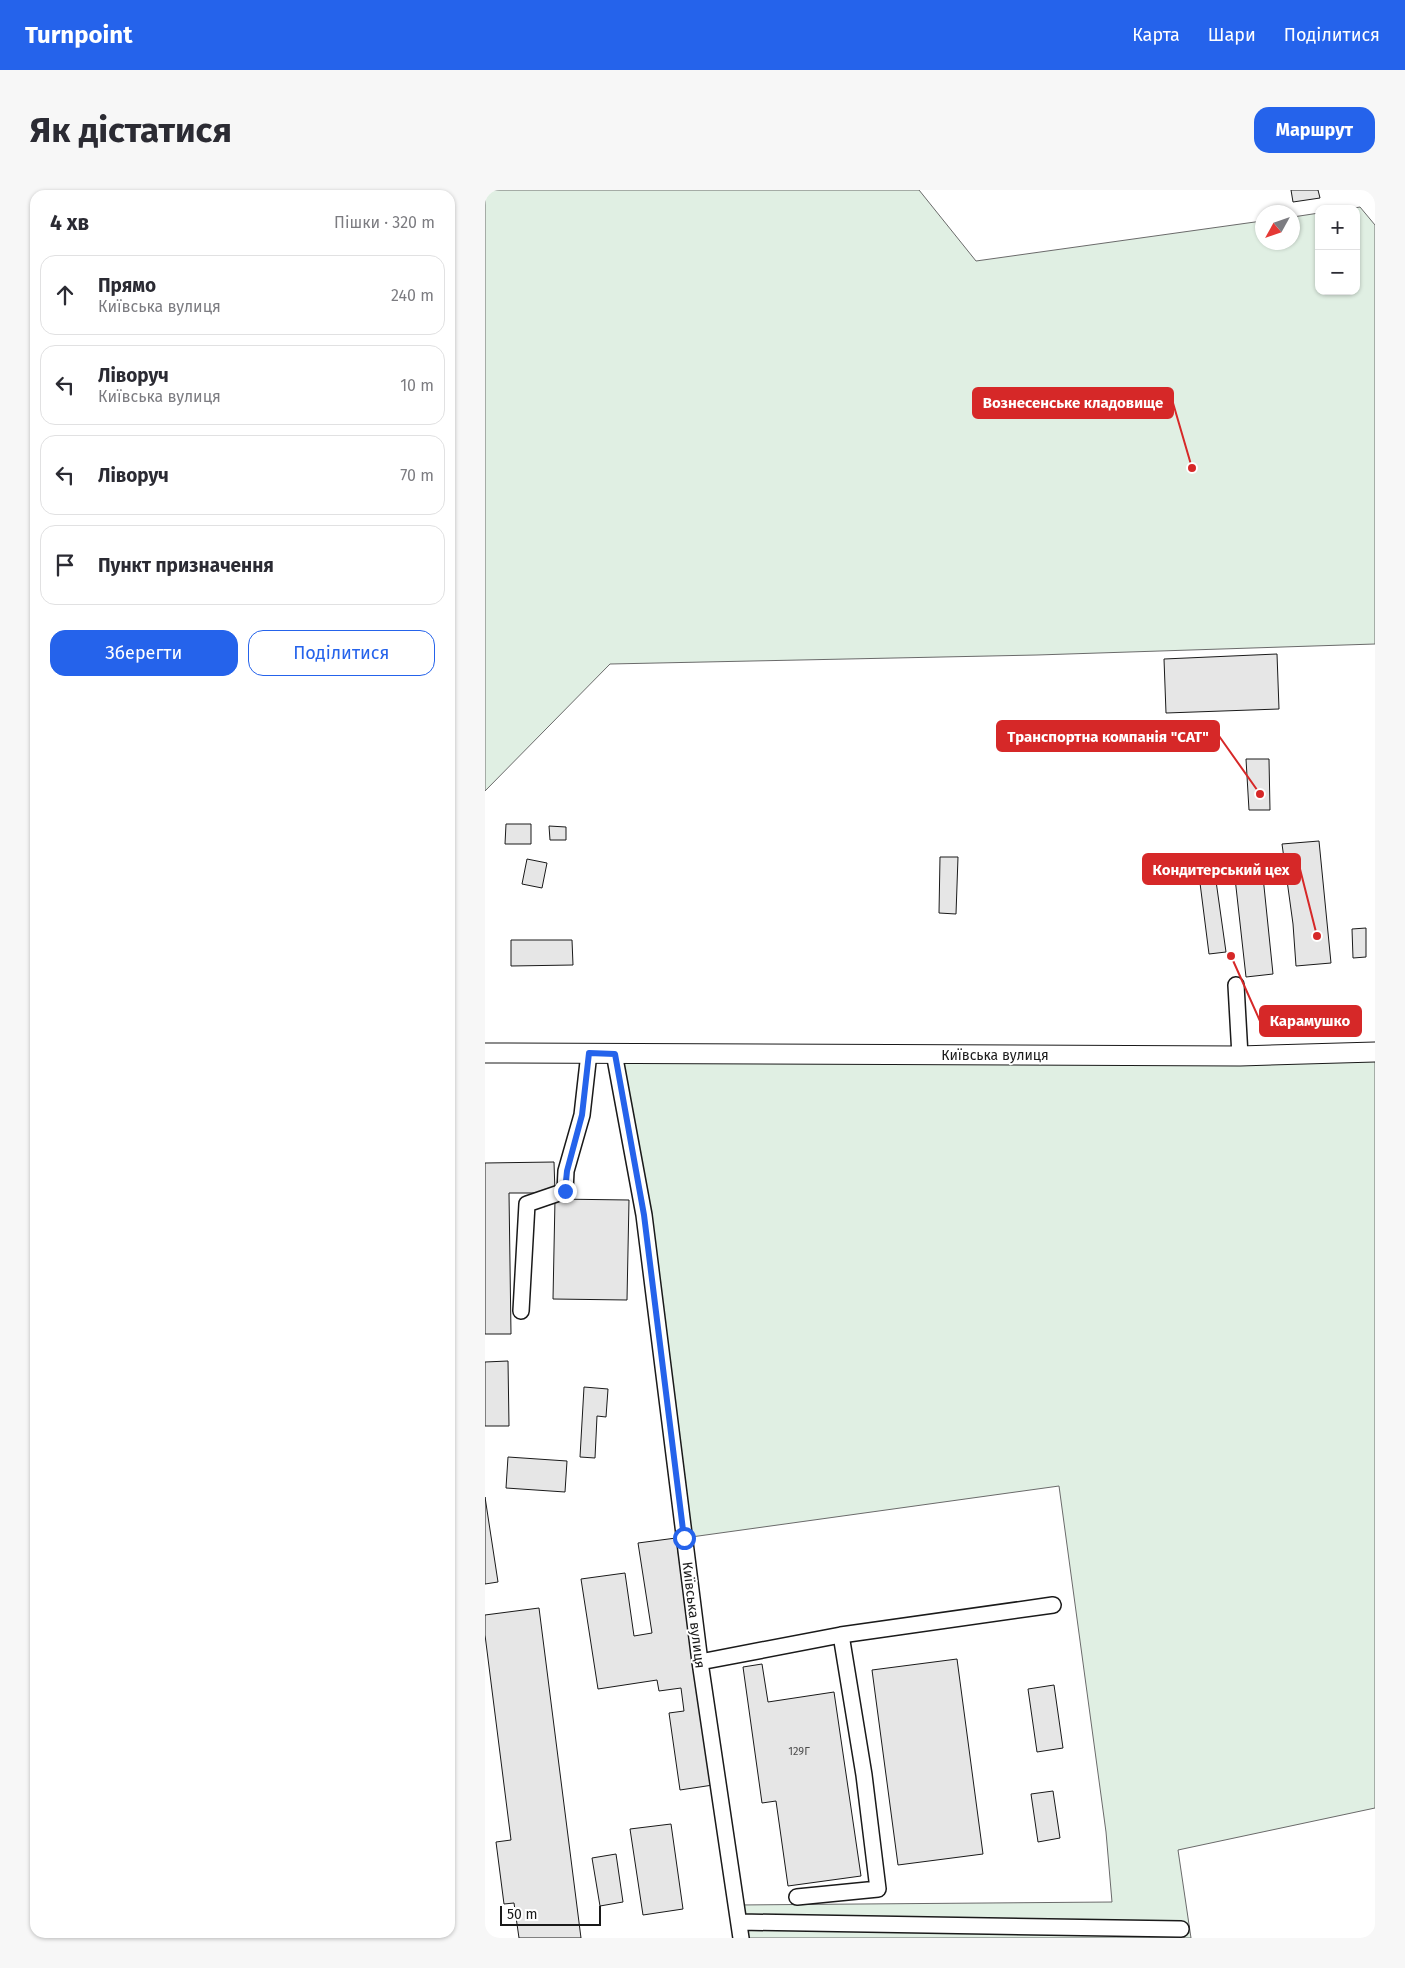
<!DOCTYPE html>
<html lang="uk">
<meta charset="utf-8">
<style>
:root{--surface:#fff;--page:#f7f7f7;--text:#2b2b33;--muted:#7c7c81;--line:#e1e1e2;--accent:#2563eb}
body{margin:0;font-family:"Fira Sans",sans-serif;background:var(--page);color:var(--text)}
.controls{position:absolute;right:15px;top:15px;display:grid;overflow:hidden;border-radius:10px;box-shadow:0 1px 4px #0004}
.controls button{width:45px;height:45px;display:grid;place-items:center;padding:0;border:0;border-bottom:1px solid var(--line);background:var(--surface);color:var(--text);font:25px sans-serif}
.compass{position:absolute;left:770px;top:15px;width:45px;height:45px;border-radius:50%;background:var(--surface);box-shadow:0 1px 4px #0004;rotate:230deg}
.scale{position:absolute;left:15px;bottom:12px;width:101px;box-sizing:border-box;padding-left:5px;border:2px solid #1a1a1a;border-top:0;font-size:14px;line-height:18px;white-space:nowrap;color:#1a1a1a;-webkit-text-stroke:4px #fff;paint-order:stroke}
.stop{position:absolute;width:15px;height:15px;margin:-11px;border:4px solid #2563eb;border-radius:50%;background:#fff}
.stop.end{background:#2563eb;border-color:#fff;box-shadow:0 1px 5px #0008}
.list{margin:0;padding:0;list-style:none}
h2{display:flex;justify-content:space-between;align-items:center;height:65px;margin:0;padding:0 20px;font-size:21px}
h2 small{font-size:16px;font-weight:400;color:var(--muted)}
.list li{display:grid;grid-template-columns:32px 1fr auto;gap:15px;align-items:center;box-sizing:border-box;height:80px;margin:0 10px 10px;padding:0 10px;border:1px solid var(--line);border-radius:15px}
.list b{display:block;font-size:19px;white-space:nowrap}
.list p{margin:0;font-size:16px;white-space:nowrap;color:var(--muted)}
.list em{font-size:16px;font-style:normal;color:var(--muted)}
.actions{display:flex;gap:10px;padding:15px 20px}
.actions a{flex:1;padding:11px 0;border:1px solid var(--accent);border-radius:15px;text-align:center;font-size:18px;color:var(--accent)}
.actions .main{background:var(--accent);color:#fff}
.icon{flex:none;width:28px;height:28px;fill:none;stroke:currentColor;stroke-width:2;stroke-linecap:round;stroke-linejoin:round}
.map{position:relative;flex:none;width:890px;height:1748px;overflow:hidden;border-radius:15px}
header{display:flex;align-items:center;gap:30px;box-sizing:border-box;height:70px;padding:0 25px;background:var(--accent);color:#fff}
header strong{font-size:24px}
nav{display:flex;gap:28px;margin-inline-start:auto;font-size:18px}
.intro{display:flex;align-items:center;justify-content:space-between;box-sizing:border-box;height:120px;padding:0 30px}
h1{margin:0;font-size:35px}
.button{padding:12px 22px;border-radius:15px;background:var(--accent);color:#fff;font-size:18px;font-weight:700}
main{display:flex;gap:30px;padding:0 30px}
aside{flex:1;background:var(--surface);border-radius:15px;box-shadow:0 1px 4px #0004}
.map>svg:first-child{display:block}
</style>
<header>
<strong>Turnpoint</strong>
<nav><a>Карта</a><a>Шари</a><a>Поділитися</a></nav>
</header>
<div class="intro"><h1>Як дістатися</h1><a class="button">Маршрут</a></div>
<main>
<aside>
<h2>4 хв<small>Пішки · 320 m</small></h2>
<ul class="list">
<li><svg class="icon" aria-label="ahead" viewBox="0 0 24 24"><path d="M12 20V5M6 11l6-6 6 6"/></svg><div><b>Прямо</b><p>Київська вулиця</p></div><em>240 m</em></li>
<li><svg class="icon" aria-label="left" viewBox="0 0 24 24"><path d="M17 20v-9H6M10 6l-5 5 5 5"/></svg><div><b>Ліворуч</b><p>Київська вулиця</p></div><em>10 m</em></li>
<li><svg class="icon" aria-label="left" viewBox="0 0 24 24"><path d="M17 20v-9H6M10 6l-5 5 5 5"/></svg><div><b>Ліворуч</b></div><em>70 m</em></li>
<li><svg class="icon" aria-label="arrive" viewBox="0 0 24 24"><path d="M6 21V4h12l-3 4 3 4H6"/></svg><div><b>Пункт призначення</b></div></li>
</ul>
<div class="actions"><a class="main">Зберегти</a><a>Поділитися</a></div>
</aside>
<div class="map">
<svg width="890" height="1748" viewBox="0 0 890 1748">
<rect width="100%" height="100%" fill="#fff"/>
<path fill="#e0efe3" stroke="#6a6a6a" d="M0,0H434L491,71L777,31L778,52H808V27L834,23V101H871V19H864L875,17L890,35V454L552,465L125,474L0,601Z
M890,862V1618L693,1660L706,1748H256L252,1715L627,1712L621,1642L574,1296L199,1348L129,863Z"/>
<path fill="#e6e6e6" stroke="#1a1a1a" d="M806,0H833L835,8L808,12Z
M792,464L794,519L681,523L679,469Z
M761,569H784L785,620H764Z
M21,634H46V654H20Z
M64,636L81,637V650H65Z
M834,651L846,773L811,776L808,734L797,654Z
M455,667H473L471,724L454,723Z
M42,669L62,673L57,698L37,694Z
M777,677L788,784L761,787L749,679Z
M731,691L741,762L724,764L715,693Z
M881,738V767L868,768L867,739Z
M26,750H87L88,775L26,776Z
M69,972L70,1003H24L26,1144H0V973Z
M70,1009L144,1010L142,1110L68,1109Z
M23,1171L24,1236H0V1172Z
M99,1197L123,1199L121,1227L112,1226L110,1268L95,1267Z
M23,1267L82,1271L80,1302L21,1298Z
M0,1307L13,1392L0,1394Z
M191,1348L228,1595L195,1600L184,1523L199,1521L196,1498L174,1501L172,1490L113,1499L96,1389L140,1383L149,1446L167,1443L153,1353Z
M54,1418L96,1748H34L29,1713L19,1714L11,1652L26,1650L0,1445V1425Z
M472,1469L498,1664L413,1675L387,1480Z
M277,1474L283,1512L349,1502L376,1686L303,1696L291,1611L277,1613L258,1477Z
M569,1495L578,1558L552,1562L543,1499Z
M568,1601L575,1648L553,1652L546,1604Z
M186,1634L198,1719L158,1725L145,1639Z
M131,1664L138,1712L115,1716L107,1668Z"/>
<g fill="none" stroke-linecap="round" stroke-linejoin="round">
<g stroke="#1a1a1a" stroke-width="18">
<path id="minor" d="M751,795L755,866
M129,863L159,1025L215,1472L256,1748
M36,1121L42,1014L80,1001L81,981L97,925L104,863
M215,1472L356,1445L568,1415
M312,1707L393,1699L379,1585L356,1445
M254,1732L696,1739"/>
</g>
<g stroke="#1a1a1a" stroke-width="21">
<path id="major" d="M0,863L755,866L890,862"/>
</g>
<use href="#minor" stroke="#fff" stroke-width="15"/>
<use href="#major" stroke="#fff" stroke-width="19"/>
</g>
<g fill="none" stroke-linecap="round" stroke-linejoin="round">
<path stroke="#2563eb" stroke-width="6" d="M80,1001L82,981L97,925L104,863L130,864L159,1025L199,1348"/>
</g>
<g text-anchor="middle" stroke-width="4" stroke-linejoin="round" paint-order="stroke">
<g font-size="11" fill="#4d4d4d">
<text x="314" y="1565">129Г</text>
</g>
<g font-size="14" fill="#1a1a1a" stroke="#fff">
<text x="510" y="870">Київська вулиця</text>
<text transform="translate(209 1425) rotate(83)" y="5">Київська вулиця</text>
</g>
</g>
<path fill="none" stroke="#d62828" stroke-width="2" d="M707 278L688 213M775 604L734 546M832 746L815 679M746 766L775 831"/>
<g fill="#d62828" stroke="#fff" stroke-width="2">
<circle cx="707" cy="278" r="5"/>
<circle cx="775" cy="604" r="5"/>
<circle cx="832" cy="746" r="5"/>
<circle cx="746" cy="766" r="5"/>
</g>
<g fill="#d62828" stroke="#d62828" stroke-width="2">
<rect x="488" y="198" width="200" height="30" rx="5"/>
<rect x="512" y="531" width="222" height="30" rx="5"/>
<rect x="658" y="664" width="157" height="30" rx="5"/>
<rect x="775" y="816" width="101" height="30" rx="5"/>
</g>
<g font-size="15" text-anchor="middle" font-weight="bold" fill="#fff">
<text x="588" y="218">Вознесенське кладовище</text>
<text x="623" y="552">Транспортна компанія "САТ"</text>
<text x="736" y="685">Кондитерський цех</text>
<text x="825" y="836">Карамушко</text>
</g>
</svg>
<div class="controls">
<button>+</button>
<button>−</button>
</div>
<svg class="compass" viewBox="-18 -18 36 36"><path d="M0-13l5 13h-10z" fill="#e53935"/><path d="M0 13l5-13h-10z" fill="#7c7c81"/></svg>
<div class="scale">50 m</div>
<div class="stop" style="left:199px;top:1348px"></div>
<div class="stop end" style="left:80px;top:1001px"></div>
</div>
</main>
